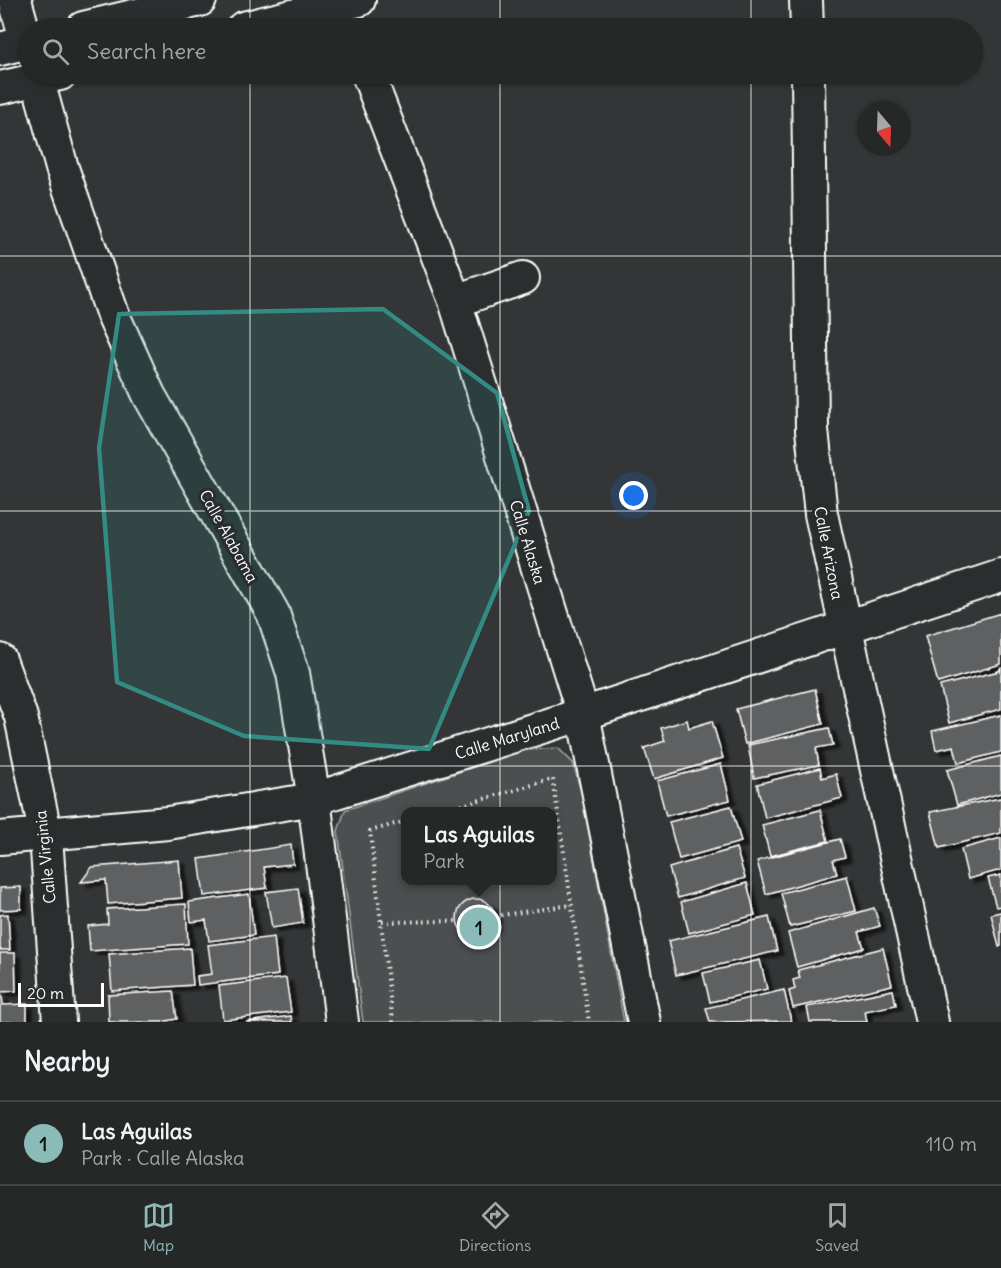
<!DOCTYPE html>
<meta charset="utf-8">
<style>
:root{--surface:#262828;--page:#2e3030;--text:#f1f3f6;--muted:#a4a6a8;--line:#424445;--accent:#8bbbb9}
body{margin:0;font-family:Delius,sans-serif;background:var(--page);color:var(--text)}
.compass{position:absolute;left:857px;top:102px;width:54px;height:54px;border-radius:50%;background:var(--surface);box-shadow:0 2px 4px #0004;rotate:161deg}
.scale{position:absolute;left:18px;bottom:15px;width:86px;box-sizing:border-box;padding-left:6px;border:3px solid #fff;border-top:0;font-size:16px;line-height:21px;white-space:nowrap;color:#fff;-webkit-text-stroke:4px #2a2d2e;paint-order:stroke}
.you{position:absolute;left:634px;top:496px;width:21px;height:21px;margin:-15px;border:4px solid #fff;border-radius:50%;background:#1a73e8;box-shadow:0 0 0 9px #1a73e833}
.badge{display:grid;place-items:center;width:39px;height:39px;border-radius:50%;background:var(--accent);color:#111;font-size:20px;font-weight:700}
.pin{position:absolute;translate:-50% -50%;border:3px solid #fff;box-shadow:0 2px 6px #0006}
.popup{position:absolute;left:401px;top:807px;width:156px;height:78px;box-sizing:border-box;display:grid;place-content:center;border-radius:12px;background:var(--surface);filter:drop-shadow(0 2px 4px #0005);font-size:20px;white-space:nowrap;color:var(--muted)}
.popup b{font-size:22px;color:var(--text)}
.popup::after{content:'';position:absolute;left:50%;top:100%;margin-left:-12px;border:12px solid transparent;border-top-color:var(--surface)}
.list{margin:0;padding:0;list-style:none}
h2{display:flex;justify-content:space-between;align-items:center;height:78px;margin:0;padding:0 24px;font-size:26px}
h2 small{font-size:20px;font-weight:400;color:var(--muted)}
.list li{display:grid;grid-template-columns:39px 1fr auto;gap:18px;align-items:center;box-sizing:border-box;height:84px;padding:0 24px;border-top:2px solid var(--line)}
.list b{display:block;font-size:22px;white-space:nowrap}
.list p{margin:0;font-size:20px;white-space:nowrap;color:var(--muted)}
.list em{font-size:20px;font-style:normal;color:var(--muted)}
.icon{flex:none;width:33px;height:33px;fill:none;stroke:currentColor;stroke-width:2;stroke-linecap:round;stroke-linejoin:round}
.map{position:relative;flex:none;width:1001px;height:1022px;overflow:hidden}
.search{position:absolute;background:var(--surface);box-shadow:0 2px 4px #0004;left:18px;right:18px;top:18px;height:66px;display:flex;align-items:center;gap:15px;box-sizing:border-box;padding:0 21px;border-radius:33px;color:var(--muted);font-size:22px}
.sheet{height:162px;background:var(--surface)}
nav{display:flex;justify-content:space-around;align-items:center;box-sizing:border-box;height:84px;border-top:2px solid var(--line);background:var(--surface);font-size:16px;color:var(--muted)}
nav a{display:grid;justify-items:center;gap:3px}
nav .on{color:var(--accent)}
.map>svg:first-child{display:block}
</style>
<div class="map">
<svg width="1001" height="1022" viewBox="0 0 1001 1022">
<defs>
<filter id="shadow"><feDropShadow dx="6" dy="4" stdDeviation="1.5" flood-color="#0009"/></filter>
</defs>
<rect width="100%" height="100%" fill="#333536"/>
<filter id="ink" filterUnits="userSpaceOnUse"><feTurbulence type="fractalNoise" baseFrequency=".0167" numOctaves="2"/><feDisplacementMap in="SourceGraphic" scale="12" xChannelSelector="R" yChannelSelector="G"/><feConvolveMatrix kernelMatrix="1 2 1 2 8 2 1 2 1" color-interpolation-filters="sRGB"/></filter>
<g filter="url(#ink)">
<path fill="#4c4f50" stroke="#a6a7a8" stroke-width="1.5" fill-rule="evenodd" d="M558,748L573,763L582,795L624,1022H363L338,831L345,810L525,750ZM406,812H552V880H406Z"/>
<path fill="#5f6162" stroke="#fff" stroke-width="1.5" filter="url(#shadow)" d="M1001,613V664L938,683L925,636Z
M1001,667V709L949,723L940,686L999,671Z
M815,689L823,724L745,744L736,709Z
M1001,715V752L958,763L954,746L936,750L932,731Z
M687,720L689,728L712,721L723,758L654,779L644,748L665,741L661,728Z
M829,728L833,745L816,748L819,765L754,778L748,745Z
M1001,756V793L957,805L947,770Z
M721,764L730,800L666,816L657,781Z
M820,768L822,778L836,774L842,798L765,818L757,784Z
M1001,798V833L939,848L930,812Z
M731,806L741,842L679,859L669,822Z
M820,810L828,841L770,856L762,825Z
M1001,838V870L968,879L961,849Z
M840,839L845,857L833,860L837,874L766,894L757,861Z
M291,845L293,864L264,867L267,888L204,896L199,859Z
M736,848L745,878L678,898L669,868Z
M179,860L182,898L108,904L106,880L81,882L92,867Z
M1001,875V906L996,907L988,878Z
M847,876L856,911L790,927L781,893Z
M747,883L755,915L689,933L681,902Z
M21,887V909L0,910V888Z
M298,888L303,923L272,928L266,892Z
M249,894L254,935L209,941L206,920L191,922L189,902Z
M457 918a19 19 0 1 1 38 0a19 19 0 1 1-38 0Z
M186,904L188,944L90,951L88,926L108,924L107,909Z
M874,908L880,926L859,932L864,948L797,967L788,933Z
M1001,912V946L999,947L991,914Z
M8,914L10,950H0V915Z
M769,917L777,951L676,975L668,941Z
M274,937L278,975L198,985L197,976L212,974L208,945Z
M190,948L193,985L112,991L109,954Z
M883,948L892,985L793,1008L789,991L795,989L793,980L800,978L798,970Z
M0,953H15L16,991L0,992Z
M760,960L767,989L710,1002L703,973Z
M286,978L291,1012L223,1020L219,986Z
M784,990L791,1021L710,1022L706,1008Z
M893,990L896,1005L865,1011L867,1022H810L807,1007Z
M173,991L177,1019L161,1022H109L108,995Z
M0,996H2L3,1005L27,1004V1022H0Z
M291,1016L292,1022H246Z"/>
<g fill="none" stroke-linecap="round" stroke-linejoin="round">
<g stroke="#fff" stroke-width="36">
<path id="minor" d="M15,0L28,47
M806,0L807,28
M83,28L200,0
M243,28L359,0
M0,49L28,42
M36,74L62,168L113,315L149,395L273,613L293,673L314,799L342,1022
M368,74L455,301L583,714L644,1022
M808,74L812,430L821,514L932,1022
M0,88L60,74
M455,301L523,278
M0,660L21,717L46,836L59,1022
M0,838L168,823L314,799L583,714L1001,576"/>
</g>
<path stroke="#fff" stroke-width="4" stroke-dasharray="1.5 4.5" stroke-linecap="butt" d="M438,812L553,779L589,1022
M495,916L571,905
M382,922L457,921
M393,1022L370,831L406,821"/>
<use href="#minor" stroke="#2a2d2e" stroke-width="32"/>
</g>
</g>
<path fill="#338b84" fill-opacity="0.2" stroke="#338b84" stroke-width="4.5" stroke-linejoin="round" d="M383,309L497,393L529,511L429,749L244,736L117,682L99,448L119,314Z"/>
<path fill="none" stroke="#fff" stroke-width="1.5" stroke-opacity="0.55" d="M250,0V28M500,0V28M751,0V28M250,74V1022M500,74V1022M751,74V1022M0,256H1001M0,511H1001M0,766H1001"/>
<g text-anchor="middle" stroke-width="6" stroke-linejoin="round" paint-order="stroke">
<g font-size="16" fill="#fff" stroke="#2a2d2e">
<text transform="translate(229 536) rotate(61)" y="6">Calle Alabama</text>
<text transform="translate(528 542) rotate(73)" y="6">Calle Alaska</text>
<text transform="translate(829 553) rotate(79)" y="6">Calle Arizona</text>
<text transform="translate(507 738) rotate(-17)" y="6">Calle Maryland</text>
<text transform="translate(45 857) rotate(-96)" y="6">Calle Virginia</text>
</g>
</g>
</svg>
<svg class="compass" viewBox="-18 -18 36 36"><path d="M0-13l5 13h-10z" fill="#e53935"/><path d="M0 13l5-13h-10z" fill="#a4a6a8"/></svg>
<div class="scale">20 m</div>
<div class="you"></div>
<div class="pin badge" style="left:479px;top:927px">1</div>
<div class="popup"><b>Las Aguilas</b>Park</div>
<div class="search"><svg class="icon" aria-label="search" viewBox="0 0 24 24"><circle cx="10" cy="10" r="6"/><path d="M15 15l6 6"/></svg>Search here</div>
</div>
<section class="sheet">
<h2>Nearby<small></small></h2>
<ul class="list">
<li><span class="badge">1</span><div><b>Las Aguilas</b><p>Park · Calle Alaska</p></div><em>110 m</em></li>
</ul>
</section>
<nav>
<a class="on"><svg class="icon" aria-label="map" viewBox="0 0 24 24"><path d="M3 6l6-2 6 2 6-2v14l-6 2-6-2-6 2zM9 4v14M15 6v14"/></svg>Map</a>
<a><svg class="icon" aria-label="directions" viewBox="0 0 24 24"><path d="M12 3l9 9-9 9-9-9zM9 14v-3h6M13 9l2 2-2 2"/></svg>Directions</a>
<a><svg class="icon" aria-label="saved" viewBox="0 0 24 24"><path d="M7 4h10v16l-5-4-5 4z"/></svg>Saved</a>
</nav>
